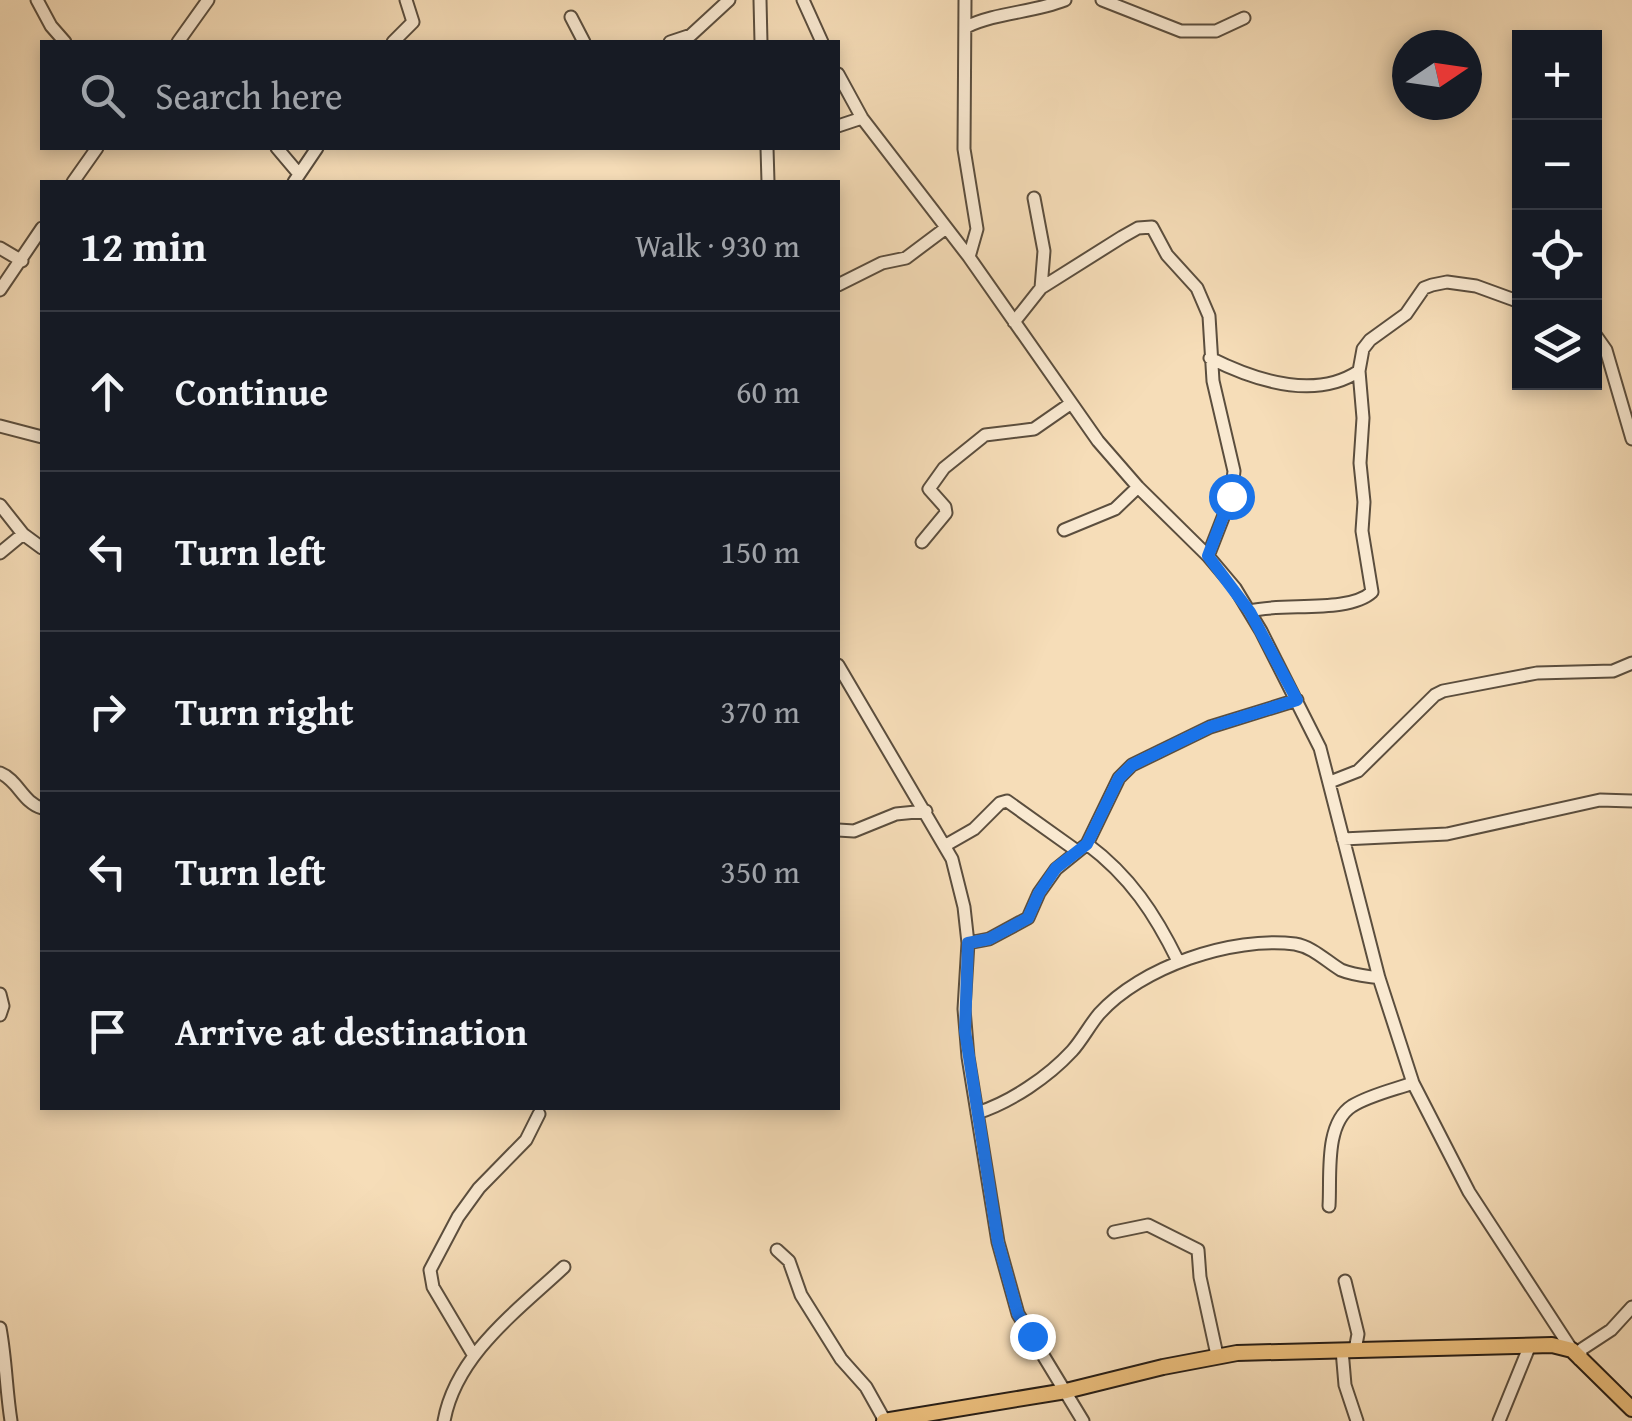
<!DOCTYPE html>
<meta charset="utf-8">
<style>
:root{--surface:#171b24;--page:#242831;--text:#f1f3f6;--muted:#9ea1a6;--line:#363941}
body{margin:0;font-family:"Gentium Book Plus",serif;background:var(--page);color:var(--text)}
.controls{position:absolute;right:30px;top:30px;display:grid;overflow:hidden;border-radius:0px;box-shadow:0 5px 15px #0003}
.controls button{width:90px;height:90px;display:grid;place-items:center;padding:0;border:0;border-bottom:2px solid var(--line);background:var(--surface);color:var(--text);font:50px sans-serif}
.compass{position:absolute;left:1392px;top:30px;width:90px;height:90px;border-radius:50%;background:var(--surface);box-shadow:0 5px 15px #0003;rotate:77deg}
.stop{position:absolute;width:30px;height:30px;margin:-22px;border:8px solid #1a73e8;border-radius:50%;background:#fff}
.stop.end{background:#1a73e8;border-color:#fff;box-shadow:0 2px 10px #0008}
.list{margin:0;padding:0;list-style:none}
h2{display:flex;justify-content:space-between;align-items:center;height:130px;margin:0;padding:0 40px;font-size:42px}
h2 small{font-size:32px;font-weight:400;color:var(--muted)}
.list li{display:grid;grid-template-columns:65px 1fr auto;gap:30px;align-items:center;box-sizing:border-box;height:160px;padding:0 40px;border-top:2px solid var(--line)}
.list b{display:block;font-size:38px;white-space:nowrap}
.list em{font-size:32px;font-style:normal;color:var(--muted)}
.icon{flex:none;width:55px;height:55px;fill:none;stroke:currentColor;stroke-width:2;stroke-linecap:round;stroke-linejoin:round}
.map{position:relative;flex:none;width:1632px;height:1421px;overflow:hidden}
.search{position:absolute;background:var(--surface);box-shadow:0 5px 15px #0003;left:40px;top:40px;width:800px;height:110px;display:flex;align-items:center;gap:25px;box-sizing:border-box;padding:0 35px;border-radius:0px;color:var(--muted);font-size:38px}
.panel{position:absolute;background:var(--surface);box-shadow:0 5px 15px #0003;left:40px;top:180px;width:800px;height:930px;border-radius:0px}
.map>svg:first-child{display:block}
</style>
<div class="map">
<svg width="1632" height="1421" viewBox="0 0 1632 1421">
<rect width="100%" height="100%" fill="#f6ddb8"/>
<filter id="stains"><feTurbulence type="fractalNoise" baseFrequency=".002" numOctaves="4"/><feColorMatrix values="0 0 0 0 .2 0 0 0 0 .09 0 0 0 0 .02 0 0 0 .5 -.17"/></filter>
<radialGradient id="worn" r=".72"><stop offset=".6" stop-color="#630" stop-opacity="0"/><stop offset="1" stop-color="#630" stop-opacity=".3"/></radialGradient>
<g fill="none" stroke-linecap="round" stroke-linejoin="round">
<g stroke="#5b4e3e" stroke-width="15">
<path id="minor" d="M37,0L51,26L65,42
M760,0L761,42
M803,0L822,42
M965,0L964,149L977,229L969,257
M1102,0L1181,31H1216L1244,18
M571,17L584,42
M966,27C997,12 1032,13 1065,0
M178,42L208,0
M393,42L413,22L406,0
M670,42L691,35L729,0
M838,74L862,118L969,257L1098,441L1138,487L1208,556L1235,588L1261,631L1320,748L1379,978L1413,1083L1469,1192L1572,1350
M838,126L862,118
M277,148L299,174
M767,148L768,182
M73,182L97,148
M294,182L317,148
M1034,198L1044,251L1041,288
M0,248L22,261
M838,285L882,263L906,258L946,228
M0,290L42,228
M1014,322L1041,288L1122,237L1138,228L1152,227L1167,255L1197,288L1209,316L1213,381L1234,471L1231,497L1208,556
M1594,333L1606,350L1632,439
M1210,358C1254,380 1314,401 1359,371
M0,426L42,437
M0,505L23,534L42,548
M1064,530L1115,509L1138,487
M922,542L946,513L945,507L929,489L944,468L985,435L1034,429L1070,404
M0,553L23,534
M1250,611C1282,602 1348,614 1372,592L1362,531L1364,502L1360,463L1363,418L1359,371L1363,349L1370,340L1406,314L1424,288L1432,285L1447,282L1476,286L1520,302
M838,665L952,859L964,907L968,943L964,1009L968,1057L998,1242L1018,1314L1083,1421
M0,773C18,780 23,803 42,808
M1330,782L1358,771L1435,695L1443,691L1537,673L1613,671L1632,663
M838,830L854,831L896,814L926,811
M1343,839L1447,834L1600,800L1632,801
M1087,844C1130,876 1155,914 1178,961
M946,845L974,829L1000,803L1007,801L1077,851
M968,943L989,939L1028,918L1039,893L1056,869L1087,844L1119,778L1132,765L1210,727L1297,700
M0,994L3,1006L0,1015
M977,1113C1011,1102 1048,1077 1072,1051C1082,1040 1089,1026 1099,1014C1141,967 1232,936 1295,944C1313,947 1326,961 1341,970C1353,975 1366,976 1379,978
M1329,1206C1331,1177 1324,1124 1352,1106C1370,1095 1393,1090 1413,1083
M1114,1232L1148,1225L1198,1250L1200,1277L1217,1355
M777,1250L789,1261L801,1295L841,1359L866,1387L885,1421
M1345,1281L1358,1334L1355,1350
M0,1328C6,1360 6,1389 11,1421
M1342,1350L1345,1385L1357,1421
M474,1356L433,1287L430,1270L458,1217L479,1188L526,1140L539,1114
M1579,1359L1582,1349L1611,1330L1632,1307
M444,1421C456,1355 517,1311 564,1267
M1499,1421L1530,1345"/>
</g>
<g stroke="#271e16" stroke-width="18">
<path id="major" d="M884,1421L1066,1391L1163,1367L1237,1353L1552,1345L1572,1350L1632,1409"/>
</g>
<use href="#minor" stroke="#f9e9d1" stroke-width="11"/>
<use href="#major" stroke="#ebbe7c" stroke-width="14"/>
</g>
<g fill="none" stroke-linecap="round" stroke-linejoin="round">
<path stroke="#1a73e8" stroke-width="12" d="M1032,1336L1018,1314L998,1242L965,1031L968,943L989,939L1028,918L1039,893L1056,868L1087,844L1119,778L1132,765L1210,727L1297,700L1250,612L1208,556L1231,496"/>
</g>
<rect width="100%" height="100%" filter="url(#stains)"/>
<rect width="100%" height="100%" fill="url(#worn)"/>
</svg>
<div class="controls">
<button>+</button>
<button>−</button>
<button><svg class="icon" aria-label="locate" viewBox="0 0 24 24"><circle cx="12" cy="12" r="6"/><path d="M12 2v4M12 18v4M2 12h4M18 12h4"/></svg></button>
<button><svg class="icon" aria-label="layers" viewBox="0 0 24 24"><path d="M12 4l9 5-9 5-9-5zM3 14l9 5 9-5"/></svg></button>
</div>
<svg class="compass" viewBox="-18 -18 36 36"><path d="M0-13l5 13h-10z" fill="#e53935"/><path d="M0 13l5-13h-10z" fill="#9ea1a6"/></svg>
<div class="stop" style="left:1231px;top:496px"></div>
<div class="stop end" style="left:1032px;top:1336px"></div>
<div class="search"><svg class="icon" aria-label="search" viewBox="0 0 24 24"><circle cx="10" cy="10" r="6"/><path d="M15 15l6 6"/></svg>Search here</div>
<section class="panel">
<h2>12 min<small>Walk · 930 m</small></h2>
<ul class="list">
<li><svg class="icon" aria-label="ahead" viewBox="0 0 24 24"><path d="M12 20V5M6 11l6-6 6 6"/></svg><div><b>Continue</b></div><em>60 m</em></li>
<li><svg class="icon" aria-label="left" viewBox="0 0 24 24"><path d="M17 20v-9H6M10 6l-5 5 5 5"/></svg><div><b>Turn left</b></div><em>150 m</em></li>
<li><svg class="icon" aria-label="right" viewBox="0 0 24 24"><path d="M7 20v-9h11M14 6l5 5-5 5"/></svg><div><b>Turn right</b></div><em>370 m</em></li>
<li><svg class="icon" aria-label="left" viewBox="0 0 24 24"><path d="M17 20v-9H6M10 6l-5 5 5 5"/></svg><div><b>Turn left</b></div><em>350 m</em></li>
<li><svg class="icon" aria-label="arrive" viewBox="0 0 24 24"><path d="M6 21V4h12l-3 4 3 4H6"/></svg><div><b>Arrive at destination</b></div></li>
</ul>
</section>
</div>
